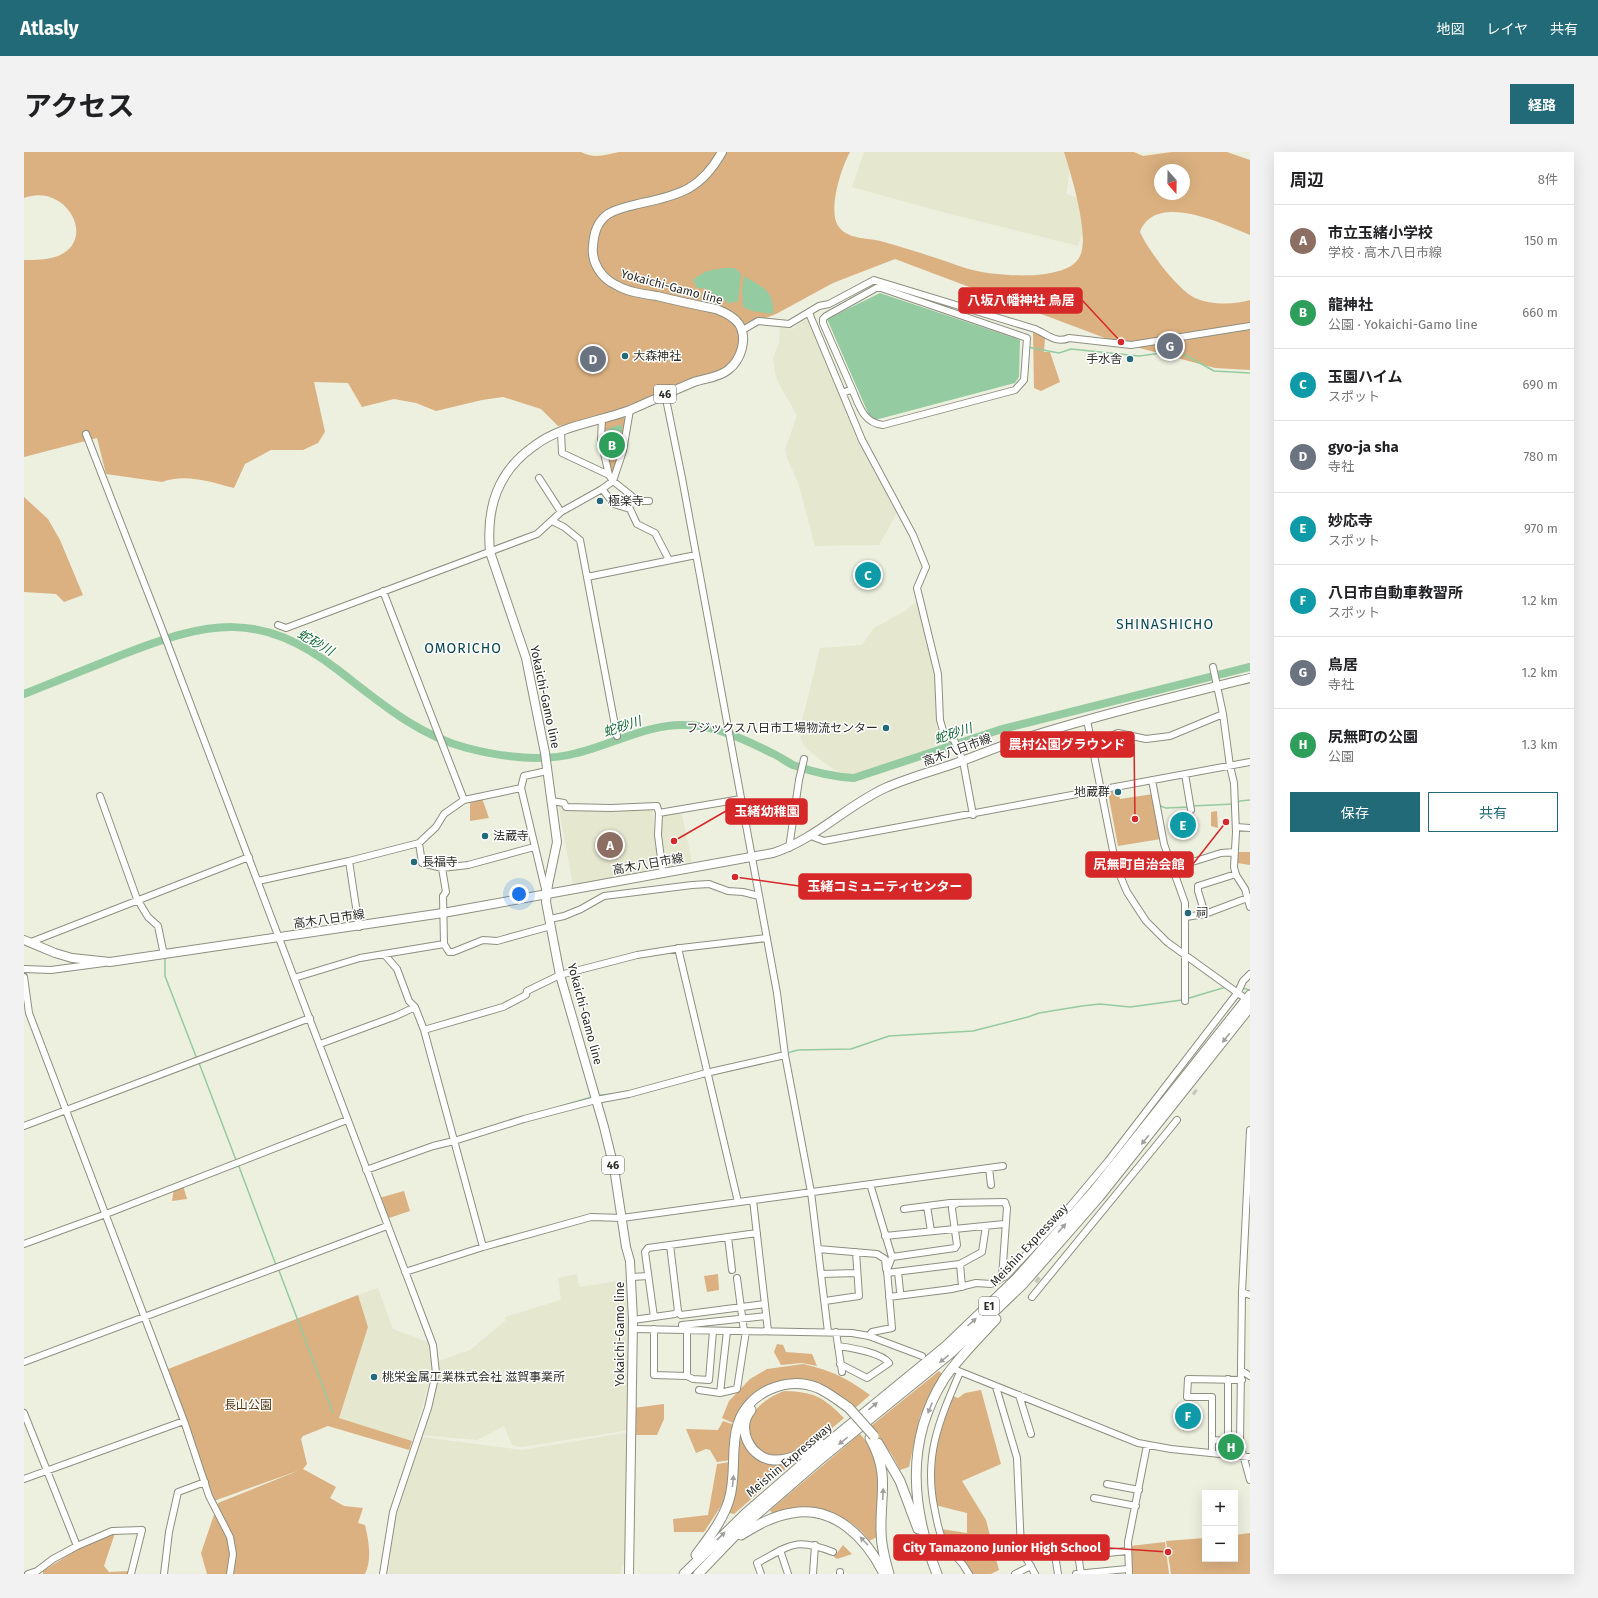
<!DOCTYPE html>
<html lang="ja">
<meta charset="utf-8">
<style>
:root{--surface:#fff;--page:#f2f2f2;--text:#202124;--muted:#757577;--line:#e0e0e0;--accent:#226a77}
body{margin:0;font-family:"Fira Sans","Noto Sans JP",sans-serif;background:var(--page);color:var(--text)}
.controls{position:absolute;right:12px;bottom:12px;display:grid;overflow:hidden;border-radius:0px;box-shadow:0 4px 16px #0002}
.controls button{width:36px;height:36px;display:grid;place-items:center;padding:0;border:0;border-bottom:1px solid var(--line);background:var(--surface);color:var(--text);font:20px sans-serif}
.compass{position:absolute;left:1130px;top:12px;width:36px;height:36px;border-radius:50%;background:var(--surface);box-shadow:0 4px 16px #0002;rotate:160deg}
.you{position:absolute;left:495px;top:742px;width:14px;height:14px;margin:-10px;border:3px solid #fff;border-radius:50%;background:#1a73e8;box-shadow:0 0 0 6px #1a73e833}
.badge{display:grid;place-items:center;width:26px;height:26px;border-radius:50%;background:var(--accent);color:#fff;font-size:13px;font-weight:700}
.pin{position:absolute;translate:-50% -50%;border:2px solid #fff;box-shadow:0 1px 4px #0006}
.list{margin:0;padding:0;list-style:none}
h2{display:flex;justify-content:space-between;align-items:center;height:52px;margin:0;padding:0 16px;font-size:17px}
h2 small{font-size:13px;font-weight:400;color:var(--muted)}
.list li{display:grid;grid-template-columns:26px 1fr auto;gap:12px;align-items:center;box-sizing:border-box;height:72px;padding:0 16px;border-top:1px solid var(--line)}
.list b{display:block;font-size:15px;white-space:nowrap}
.list p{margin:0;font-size:13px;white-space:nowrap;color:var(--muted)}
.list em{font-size:13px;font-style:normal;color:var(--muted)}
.actions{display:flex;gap:8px;padding:12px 16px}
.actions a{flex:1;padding:9px 0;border:1px solid var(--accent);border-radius:0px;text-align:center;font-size:14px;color:var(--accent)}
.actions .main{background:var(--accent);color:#fff}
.map{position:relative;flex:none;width:1226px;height:1422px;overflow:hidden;border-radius:0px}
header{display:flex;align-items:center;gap:24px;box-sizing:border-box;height:56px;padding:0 20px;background:var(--accent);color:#fff}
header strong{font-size:19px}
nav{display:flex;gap:22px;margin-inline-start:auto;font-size:14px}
.intro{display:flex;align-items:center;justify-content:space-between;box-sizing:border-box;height:96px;padding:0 24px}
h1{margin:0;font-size:28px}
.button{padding:10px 18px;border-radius:0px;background:var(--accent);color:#fff;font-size:14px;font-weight:700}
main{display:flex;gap:24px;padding:0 24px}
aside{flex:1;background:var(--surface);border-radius:0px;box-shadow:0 4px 16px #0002}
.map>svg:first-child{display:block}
</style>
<header>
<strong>Atlasly</strong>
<nav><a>地図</a><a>レイヤ</a><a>共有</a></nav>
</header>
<div class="intro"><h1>アクセス</h1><a class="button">経路</a></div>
<main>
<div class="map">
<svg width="1226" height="1422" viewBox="0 0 1226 1422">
<rect width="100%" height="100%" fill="#edefdf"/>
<path fill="#e5e7cf" d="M840,0H1049L1042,42L1070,51L1054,94L922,61L828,35Z
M785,164L834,290L873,361L855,393L791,394L774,330L764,308L761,298L773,263L756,234L751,221L749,206L755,191L756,175L769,177Z
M893,449L913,523L915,571L912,573L916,582L925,589L835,623H824L811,618L794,606L780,594L775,581L796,496L838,493L850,476L881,459Z
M534,652L555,658L589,660L628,656L636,717L549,733Z
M657,659L668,710L640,715L633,664Z
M553,1122L555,1135L608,1127L606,1278L497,1295L488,1293L480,1274L453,1288L398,1283L415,1221V1209L446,1198L482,1168L481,1165L537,1148L534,1126Z
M354,1136L369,1177L406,1191L409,1217L388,1289L315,1266L344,1175L334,1143Z
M607,1280L606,1412L598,1413L597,1422H364L371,1367L398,1285L498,1298Z"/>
<path fill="#dbb181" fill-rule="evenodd" d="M0,0H557C570,7 582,3 595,0H826C817,16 803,60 815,75C826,89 845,85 860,90C881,96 903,103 924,110C933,113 943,117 953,119C976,124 1044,130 1056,104C1066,84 1047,22 1040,0H1110L1119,4L1148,0H1203L1226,8V83C1199,72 1131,39 1116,80C1124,98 1153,137 1171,146C1187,153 1210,153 1226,148V218L1191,216L1089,189L871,107L809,131L752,162L724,173L712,204L706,211L691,221L606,258L558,270L534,274L517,257L479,245L458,248L412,259L392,251L370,247L338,255L324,231L290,230L301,280L294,291L279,298H247L221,312L210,336C187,330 161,321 138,330L82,322L73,286L0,305V108C11,108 24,108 34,104C74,88 42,30 0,46ZM1136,18H1160V42H1136Z
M1009,181L1016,182L1021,186L1020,200H1026L1036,230L1017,239L1010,236Z
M596,263L602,267L595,297L597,298L589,324L586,322L580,290L579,268Z
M0,345L24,367L36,388L59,443L40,450L32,442L0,440Z
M1094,638L1096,647L1129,642L1137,687L1094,694L1084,641Z
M458,646L465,666L446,669V649Z
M1193,659L1194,676L1187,674V660Z
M1213,700H1226V713L1213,711Z
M159,1033L163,1047L148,1049L150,1036Z
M380,1039L386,1059L362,1067L355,1046Z
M694,1122L695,1138L683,1140L680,1124Z
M334,1143L344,1175L315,1266L388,1289L385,1298L304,1274L279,1284L277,1287L283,1312L279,1317L312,1335L306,1346L320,1354L339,1356L334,1371L341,1373C345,1389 348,1408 341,1422H183L177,1401L194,1351L276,1318L190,1349L144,1217Z
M753,1192L759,1193L762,1200L788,1202L793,1214L778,1211L757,1213L750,1200Z
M779,1212C809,1219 821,1225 846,1243L830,1257L797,1236L749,1233L711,1272L698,1266L705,1249L726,1227L743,1217Z
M915,1219L919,1223L896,1264L885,1315L876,1318L868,1303L847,1274Z
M957,1238L977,1312L938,1329L962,1368L975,1418L967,1422H948L943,1412L926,1397L917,1377L943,1381V1361L911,1353L908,1329L913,1283L929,1244L934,1246L941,1241Z
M760,1239C791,1240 799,1245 820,1266C803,1280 784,1300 761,1303C741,1306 723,1295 725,1274C725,1270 725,1267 727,1265C734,1252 747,1244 760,1239Z
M640,1252V1267L633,1283H609V1256Z
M699,1269L711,1273L707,1308L693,1310L686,1298L682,1297L672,1301L662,1277L694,1278Z
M836,1282C862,1310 852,1350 853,1385L845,1389C838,1377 820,1364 805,1361C789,1359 766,1362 749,1363L746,1358Z
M718,1287C727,1310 742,1308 764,1310L765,1314L710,1362L705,1361L711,1342L714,1288Z
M706,1310L705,1332L701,1348L680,1380H650L649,1367L684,1363L693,1312Z
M91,1381L80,1414L85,1420L107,1419L106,1422H19V1419L70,1387Z
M1226,1381V1422H1147L1142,1389L1181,1386V1407H1211V1383Z
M1141,1390L1145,1422H1108L1106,1394Z
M819,1393L828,1402L813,1407L810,1405Z"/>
<path fill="#94cba0" d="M710,116L717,121L714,150H708L706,152L698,147L696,148L683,137L673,136L669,128C681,117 695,116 710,116Z
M720,124C738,135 751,139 749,162L728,159L719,155L718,137Z
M856,141L996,188L995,225L991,231L851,268L845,263L803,167Z
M594,273L598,274L597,285L590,288L591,296H587L583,283L584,277Z"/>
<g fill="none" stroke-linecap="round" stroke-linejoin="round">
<path stroke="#94cba0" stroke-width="1.5" d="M1003,195L1035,201L1047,197L1115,204L1154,199L1190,219L1226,221
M1213,651L1216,649L1226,648
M1134,653L1142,656L1164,655
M1168,654L1210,652
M141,807V824L173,907
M1218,836L1226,838
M1162,847L1202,835
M763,901L774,898L827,897L865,884L949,879L1004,865L1015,861L1058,854L1076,852L1106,855L1158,848
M175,911L212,1008
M576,943L590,942
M537,954L568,945
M453,979L481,970
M361,1008L407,992
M214,1012L252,1113
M254,1116L309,1261"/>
<path stroke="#94cba0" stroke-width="8" d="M0,542C33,529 67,515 100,502C185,469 236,458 314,518C353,548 393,583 443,596C478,605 517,611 553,601C590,592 623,572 661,573C692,573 723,589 750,602C756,605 763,610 769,613C789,620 810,625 830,626L975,578L1226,515"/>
<path stroke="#c6c8ba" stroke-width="6" stroke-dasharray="6 3" stroke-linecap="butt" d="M1148,923L1172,941
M1005,1121L1015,1129"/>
<g stroke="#8d8f80" stroke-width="8">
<path id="minor" d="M785,161L838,288L889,383L902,415L893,436L914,522L916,568L920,582L930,588L939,609L949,663
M717,179L734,169L765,172L795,154L805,152L850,128L1011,177C1023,182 1032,192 1045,186L1107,193L1226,174
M819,241L828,237C835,253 839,271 859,273L991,238L1000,228L1003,186L854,135L802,164L799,167V171L828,237
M641,242L658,326L753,841L761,903L787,1040L804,1180
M578,266L577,288L585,323L589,329L614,349H625
M537,280L538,301L585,323
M62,282L138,477L409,1193L412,1221L404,1256L369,1360L359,1422
M515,326L537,360
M578,337L590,352L606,357L613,372L631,381L645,408
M528,369L540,375L556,388L593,584
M563,425L672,403
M359,439L440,648
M254,473L262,476L513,382L537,360L578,337L589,329L599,299L606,258
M1189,515L1199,562L1206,614L1210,631L1212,680L1210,715L1212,723L1221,737L1226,755
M1063,568L1092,714L1103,740L1122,769L1143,790L1218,844
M1067,592L1094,581L1122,587L1146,584L1199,562
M1161,622L1167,658
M1128,628L1140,692L1161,751V849
M76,644L113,747L124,765L134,774L140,803
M528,649L540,651L542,655L587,656L633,654L635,661L634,683L639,722
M635,661L717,647
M1212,675L1226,676
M787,684L800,689L1226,610
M395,691L398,711L418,716L444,713L510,695
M765,696L775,628L780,607
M325,709L335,775
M418,716L422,740L419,744L420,792L425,800H429L459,788L473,789L527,774
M1149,716L1197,701L1211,700
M234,729L325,709L395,691L412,675L420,662L440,648L497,636
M522,741L497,636L500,624L523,619
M1181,762L1174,739V734L1212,722
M1162,765L1181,762L1226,745
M526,767L540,764L557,757L580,744L668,733L685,732L704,739L719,740L735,744
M7,790L225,705
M654,796L714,1050
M360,802L373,817L385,849L391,855L400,878L459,1095
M0,817L27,818L80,811
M0,825L5,861L160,1269L185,1344L206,1385L209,1402L206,1422
M270,826L336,806L420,792
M400,878L479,855L502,843L503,839L536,823L613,803L657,796L743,786
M296,892L372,864L391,855
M0,974L286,866
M1226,978L1218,1140L1216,1292L1226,1328
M965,1016L967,1033
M342,1018L409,994L430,989L500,967L572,948L605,942L682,921L761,903
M846,1032L868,1105
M729,1048L744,1179
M903,1054L907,1079
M861,1084L980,1072
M704,1085L708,1118
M0,1092L82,1062L323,968
M794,1097L853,1102L861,1107L862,1117
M868,1105L931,1096L933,1093L928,1057V1054L932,1052
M936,1112L938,1135
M381,1120L459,1095L567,1065L598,1066L979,1014
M874,1120L876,1139
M863,1121L936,1112L958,1100L962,1074
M797,1122L833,1121
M608,1125L624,1124
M713,1126L720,1179
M978,1126L982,1124L1037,1065L1084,1009L1214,840L1219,829L1226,822
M1218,1140L1226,1143
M865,1145L928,1137L952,1131L967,1132L978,1126L983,1056L981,1050L926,1051L880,1057
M1008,1145L1153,968
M801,1149L835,1144L832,1100
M653,1160L657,1163L741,1152
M630,1165L621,1100L624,1096L733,1081
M609,1168L651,1162L654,1159L646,1093
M658,1173L742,1164
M609,1177L828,1181L845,1184L898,1204
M630,1177V1223L663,1224V1178
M703,1179L696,1241L713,1237L722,1179
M812,1180L818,1220
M845,1184L848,1180L868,1176L863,1118L868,1105
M814,1194C827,1196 857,1200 865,1211L843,1226L816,1212
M0,1210L363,1074
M932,1218L1114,1291L1147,1297L1226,1305
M1218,1219L1226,1224
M936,1220C915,1269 899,1305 911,1359C913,1370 915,1381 920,1391C924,1399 931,1402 936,1409C940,1413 942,1418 945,1422
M663,1224L669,1227L685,1228L689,1179
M972,1235L993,1306L997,1397L1011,1422
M675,1238L696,1241
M995,1243L1007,1282
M0,1261L53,1394L29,1407L13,1419L4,1422
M1188,1288L1204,1289V1227
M1188,1301V1245H1163L1164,1227L1218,1228
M0,1327L160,1269
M1083,1332L1115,1338
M1070,1346L1112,1354
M53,1394L88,1379L118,1378L107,1422
M756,1398L764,1422
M1054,1404L1103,1399
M816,1420V1422
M140,1422L145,1380L154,1340L181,1330
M737,1422L733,1411C767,1393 771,1385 809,1400
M789,1422L791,1393
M991,1422L1007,1414
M1034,1422L1029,1390L1052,1388L1057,1422
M1052,1422L1103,1417
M1105,1422L1104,1390L1123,1293"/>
</g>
<g stroke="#8d8f80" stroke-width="10">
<path id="major" d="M0,788L31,801L48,806L86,810L419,761L749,701C792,687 822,654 861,636C886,625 913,618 938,609C957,602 976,594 995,588C1071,564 1149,545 1226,526
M605,1422L609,1168L606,1109L602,1095L590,1016L580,975L536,823L522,750L524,733L533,690L521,601L502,506L466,400C462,356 473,320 510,294C537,273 575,270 606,258C627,249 648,239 670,230C681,226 694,226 704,218C717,208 724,187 715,172C710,165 700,160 692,157C672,153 653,149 633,144C619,142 604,140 592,133C577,126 567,110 569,94C570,81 573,70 584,62C594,56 606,54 618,51C657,43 678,36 698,0"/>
</g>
<g stroke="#8d8f80" stroke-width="11">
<path id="highway" d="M727,1258C711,1277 727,1307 750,1308C767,1309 783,1299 796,1291
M846,1286C866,1322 856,1342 857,1379C857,1394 861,1408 865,1422
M854,1291L876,1329L894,1377
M717,1383C733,1373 749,1364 768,1361C811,1353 843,1387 860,1422
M672,1403C684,1387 699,1368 705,1348C713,1323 706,1296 714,1272C724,1240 763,1223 794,1236C805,1241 815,1249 825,1256
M660,1422L721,1362L789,1303L922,1194L993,1126L1069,1040L1226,843
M674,1422L725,1369L793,1310L928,1200L999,1132L1075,1045L1226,855
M913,1422C887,1356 881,1289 920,1227C935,1205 954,1187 972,1167"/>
</g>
<use href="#minor" stroke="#fff" stroke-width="6"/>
<use href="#major" stroke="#fff" stroke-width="8"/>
<use href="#highway" stroke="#fff" stroke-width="9"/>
<g stroke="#8d8f80" stroke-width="11" stroke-linecap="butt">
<path id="highway-bridge" d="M825,1256L850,1284"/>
</g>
<use href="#highway-bridge" stroke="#fff" stroke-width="9"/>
</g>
<defs><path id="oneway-solid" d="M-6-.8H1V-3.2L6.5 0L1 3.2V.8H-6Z"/></defs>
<g fill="#a0a09e">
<use href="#oneway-solid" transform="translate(1202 886) rotate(128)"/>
<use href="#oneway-solid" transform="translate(1121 988) rotate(129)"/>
<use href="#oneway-solid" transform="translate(1038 1076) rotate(-49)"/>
<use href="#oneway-solid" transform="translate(948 1170) rotate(-42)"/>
<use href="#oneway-solid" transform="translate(920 1207) rotate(141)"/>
<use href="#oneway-solid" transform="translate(849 1254) rotate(-39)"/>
<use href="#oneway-solid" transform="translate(906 1256) rotate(112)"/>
<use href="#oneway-solid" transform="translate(819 1289) rotate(141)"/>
<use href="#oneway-solid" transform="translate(709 1329) rotate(-84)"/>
<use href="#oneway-solid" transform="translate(859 1342) rotate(-87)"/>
<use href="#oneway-solid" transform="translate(697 1384) rotate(-44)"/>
<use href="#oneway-solid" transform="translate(840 1389) rotate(-134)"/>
</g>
<g fill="#226a77" stroke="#fff" stroke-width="1.5">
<circle cx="601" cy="204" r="4"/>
<circle cx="1106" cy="207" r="4"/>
<circle cx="576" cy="349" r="4"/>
<circle cx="862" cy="576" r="4"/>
<circle cx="1094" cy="640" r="4"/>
<circle cx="461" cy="684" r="4"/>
<circle cx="390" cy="710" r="4"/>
<circle cx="1164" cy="761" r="4"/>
<circle cx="350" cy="1225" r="4"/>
</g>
<g text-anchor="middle" stroke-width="3" stroke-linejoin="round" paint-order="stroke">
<g fill="#fff" stroke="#6b6c68" stroke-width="1">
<rect x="630" y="233" width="22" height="18" rx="3"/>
<rect x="578" y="1004" width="22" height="18" rx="3"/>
<rect x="955" y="1145" width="20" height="18" rx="3"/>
</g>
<g font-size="11" font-weight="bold" fill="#2c2d27">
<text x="641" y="246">46</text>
<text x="589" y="1017">46</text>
<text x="965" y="1158">E1</text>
</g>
<g font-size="12" fill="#2c2d27" stroke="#fff">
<text transform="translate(648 135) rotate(15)" y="4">Yokaichi-Gamo line</text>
<text transform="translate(521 545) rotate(78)" y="4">Yokaichi-Gamo line</text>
<text transform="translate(933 598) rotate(-20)" y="4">高木八日市線</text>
<text transform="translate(624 712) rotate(-10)" y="4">高木八日市線</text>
<text transform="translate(305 767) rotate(-8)" y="4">高木八日市線</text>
<text transform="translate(561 862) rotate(75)" y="4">Yokaichi-Gamo line</text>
<text transform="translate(1005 1093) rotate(-47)" y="4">Meishin Expressway</text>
<text transform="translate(596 1182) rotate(-90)" y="4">Yokaichi-Gamo line</text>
<text transform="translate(765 1308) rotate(-40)" y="4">Meishin Expressway</text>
</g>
<g font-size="12" fill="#2c2d27" stroke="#fff" text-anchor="start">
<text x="609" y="208">大森神社</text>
<text x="1098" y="211" text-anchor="end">手水舎</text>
<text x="584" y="353">極楽寺</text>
<text x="854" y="580" text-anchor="end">フジックス八日市工場物流センター</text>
<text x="1086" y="644" text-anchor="end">地蔵群</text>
<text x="469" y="688">法蔵寺</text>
<text x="398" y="714">長福寺</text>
<text x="1172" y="765">祠</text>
<text x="358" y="1229">桃栄金属工業株式会社 滋賀事業所</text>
</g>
<g font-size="12" fill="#52350c" stroke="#fff">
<text x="224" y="1257">長山公園</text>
</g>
<g font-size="13" font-style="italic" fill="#126734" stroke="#fff">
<text transform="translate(292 490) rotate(30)" y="5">蛇砂川</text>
<text transform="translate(598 574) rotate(-18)" y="5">蛇砂川</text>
<text transform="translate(929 581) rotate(-18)" y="5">蛇砂川</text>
</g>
<g font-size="14" letter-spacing="1" fill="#084750" stroke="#fff">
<text x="1141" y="477">SHINASHICHO</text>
<text x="439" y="501">OMORICHO</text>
</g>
</g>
<path fill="none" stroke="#d62828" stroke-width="1.5" d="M1097 190L1058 148M1111 667L1110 592M650 689L702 659M1202 670L1169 712M711 725L775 734M1144 1400L1085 1396"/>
<g fill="#d62828" stroke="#fff" stroke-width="1.5">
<circle cx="1097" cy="190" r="4"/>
<circle cx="1111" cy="667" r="4"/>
<circle cx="650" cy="689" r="4"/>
<circle cx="1202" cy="670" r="4"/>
<circle cx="711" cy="725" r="4"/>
<circle cx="1144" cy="1400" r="4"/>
</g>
<g fill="#d62828" stroke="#d62828" stroke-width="1.5">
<rect x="935" y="136" width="123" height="25" rx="4"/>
<rect x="977" y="580" width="133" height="25" rx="4"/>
<rect x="702" y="647" width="81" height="25" rx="4"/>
<rect x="1062" y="700" width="107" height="25" rx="4"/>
<rect x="775" y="722" width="172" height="25" rx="4"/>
<rect x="870" y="1383" width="215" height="25" rx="4"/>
</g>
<g font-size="13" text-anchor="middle" font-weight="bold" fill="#fff">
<text x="997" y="153">八坂八幡神社 鳥居</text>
<text x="1043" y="597">農村公園グラウンド</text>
<text x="743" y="664">玉緒幼稚園</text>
<text x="1115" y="717">尻無町自治会館</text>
<text x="861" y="739">玉緒コミュニティセンター</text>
<text x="978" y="1400">City Tamazono Junior High School</text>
</g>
</svg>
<div class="controls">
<button>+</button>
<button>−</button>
</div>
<svg class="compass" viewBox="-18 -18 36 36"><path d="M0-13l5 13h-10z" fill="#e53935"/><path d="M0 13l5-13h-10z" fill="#757577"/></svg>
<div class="you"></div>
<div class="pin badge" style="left:586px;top:693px;background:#8d6e63">A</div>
<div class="pin badge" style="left:588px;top:293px;background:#2e9e5b">B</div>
<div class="pin badge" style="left:844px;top:423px;background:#0f9aa8">C</div>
<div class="pin badge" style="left:569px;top:207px;background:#6b7280">D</div>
<div class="pin badge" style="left:1159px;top:673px;background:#0f9aa8">E</div>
<div class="pin badge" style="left:1164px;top:1264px;background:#0f9aa8">F</div>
<div class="pin badge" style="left:1146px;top:194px;background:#6b7280">G</div>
<div class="pin badge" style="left:1207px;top:1295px;background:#2e9e5b">H</div>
</div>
<aside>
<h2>周辺<small>8件</small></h2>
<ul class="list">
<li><span class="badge" style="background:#8d6e63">A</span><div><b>市立玉緒小学校</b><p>学校 · 高木八日市線</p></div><em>150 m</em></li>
<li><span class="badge" style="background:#2e9e5b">B</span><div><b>龍神社</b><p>公園 · Yokaichi-Gamo line</p></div><em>660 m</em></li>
<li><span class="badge" style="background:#0f9aa8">C</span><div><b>玉園ハイム</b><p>スポット</p></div><em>690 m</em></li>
<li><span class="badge" style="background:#6b7280">D</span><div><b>gyo-ja sha</b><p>寺社</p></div><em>780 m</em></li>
<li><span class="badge" style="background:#0f9aa8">E</span><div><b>妙応寺</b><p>スポット</p></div><em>970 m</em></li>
<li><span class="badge" style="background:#0f9aa8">F</span><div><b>八日市自動車教習所</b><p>スポット</p></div><em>1.2 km</em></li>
<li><span class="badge" style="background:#6b7280">G</span><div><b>鳥居</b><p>寺社</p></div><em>1.2 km</em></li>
<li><span class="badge" style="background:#2e9e5b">H</span><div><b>尻無町の公園</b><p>公園</p></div><em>1.3 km</em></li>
</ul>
<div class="actions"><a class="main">保存</a><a>共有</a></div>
</aside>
</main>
